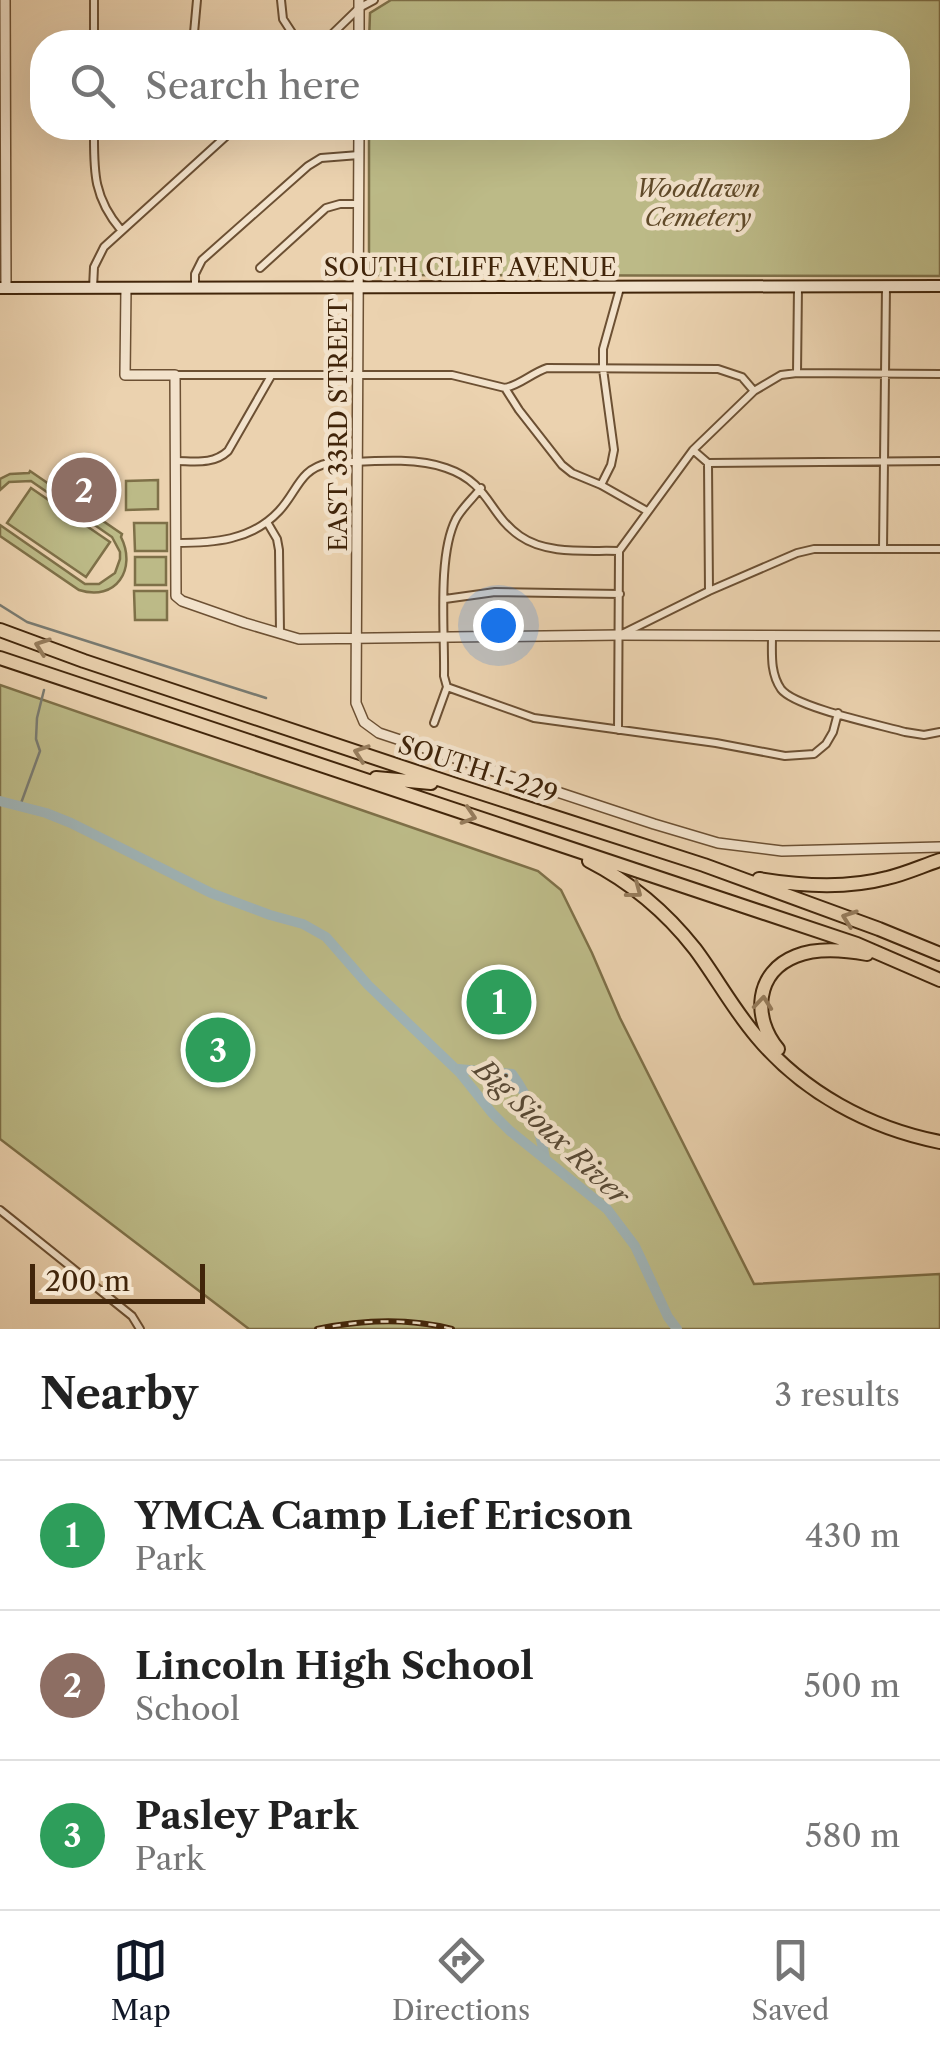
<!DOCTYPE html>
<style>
:root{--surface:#fff;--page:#f2f2f2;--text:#222;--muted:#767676;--line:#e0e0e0;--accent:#111827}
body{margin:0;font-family:"Libre Caslon Text",serif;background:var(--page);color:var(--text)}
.scale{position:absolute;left:30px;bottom:25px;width:175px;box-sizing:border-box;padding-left:10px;border:5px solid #41250a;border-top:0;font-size:28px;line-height:35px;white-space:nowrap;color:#41250a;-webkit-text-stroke:8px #f2e2cb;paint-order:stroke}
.you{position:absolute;left:498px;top:625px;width:35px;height:35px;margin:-25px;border:8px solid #fff;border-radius:50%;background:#1a73e8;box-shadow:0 0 0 15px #1a73e833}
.badge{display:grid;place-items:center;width:65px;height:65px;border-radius:50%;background:var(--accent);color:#fff;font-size:32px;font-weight:700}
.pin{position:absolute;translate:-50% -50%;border:5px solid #fff;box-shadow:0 2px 10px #0006}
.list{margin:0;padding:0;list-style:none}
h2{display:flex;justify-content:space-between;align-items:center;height:130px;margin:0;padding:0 40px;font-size:42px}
h2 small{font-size:32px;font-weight:400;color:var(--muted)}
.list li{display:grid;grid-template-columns:65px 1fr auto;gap:30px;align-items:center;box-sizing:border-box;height:150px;padding:0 40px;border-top:2px solid var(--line)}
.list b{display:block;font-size:38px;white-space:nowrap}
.list p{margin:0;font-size:32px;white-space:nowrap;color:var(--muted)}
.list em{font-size:32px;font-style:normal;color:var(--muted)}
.icon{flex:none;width:55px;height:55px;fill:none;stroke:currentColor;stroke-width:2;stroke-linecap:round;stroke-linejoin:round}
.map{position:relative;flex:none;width:940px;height:1329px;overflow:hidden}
.search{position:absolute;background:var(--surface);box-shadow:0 10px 40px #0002;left:30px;right:30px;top:30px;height:110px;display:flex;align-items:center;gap:25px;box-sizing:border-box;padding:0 35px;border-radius:40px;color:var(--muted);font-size:38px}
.sheet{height:580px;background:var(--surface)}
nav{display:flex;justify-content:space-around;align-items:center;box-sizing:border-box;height:140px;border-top:2px solid var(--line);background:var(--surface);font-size:28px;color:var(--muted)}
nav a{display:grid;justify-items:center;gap:5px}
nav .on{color:var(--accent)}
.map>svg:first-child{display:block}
</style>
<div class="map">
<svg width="940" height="1329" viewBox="0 0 940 1329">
<rect width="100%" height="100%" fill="#ebd2af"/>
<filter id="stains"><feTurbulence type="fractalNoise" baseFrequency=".002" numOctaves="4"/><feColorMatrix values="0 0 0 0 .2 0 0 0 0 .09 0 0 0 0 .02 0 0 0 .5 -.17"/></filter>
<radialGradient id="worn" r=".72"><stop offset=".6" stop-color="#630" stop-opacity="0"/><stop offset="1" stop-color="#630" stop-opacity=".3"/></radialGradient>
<path fill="#bcba87" stroke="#7e7048" stroke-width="2.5" d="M391,0H940V276L375,275L369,269V128H898V42H369L370,13Z
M30,471L122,534L121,537C137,569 116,602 79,590L0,536V525L85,584H99L115,573L120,559V552L112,537L31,481L9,482L0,490V479L10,474L29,473Z
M158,480V509L126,510V481Z
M31,488L110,542L86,577L7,523Z
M134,523H167V551H135Z
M135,557H166V585H135Z
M134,591H167V620H135Z
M0,685L538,871L561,890L592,953L620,1018L754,1284L940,1274V1329H249L0,1139Z"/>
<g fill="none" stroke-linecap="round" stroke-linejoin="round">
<path stroke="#797b72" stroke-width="2.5" d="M0,605L27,622L266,698
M20,806L40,751L36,739L37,718L44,690"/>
<path stroke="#9fb4b7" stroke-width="10" d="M0,801L46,813L71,823L211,893L270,915L303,924L326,937L368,985L460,1073L492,1113L510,1131L607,1209L635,1246L668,1317L677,1329
M458,1069L512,1074C531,1099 539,1127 545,1158"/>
<g stroke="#6c5033" stroke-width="10">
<path id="minor" d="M94,0V42
M281,0L283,19L298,42
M196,42L194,33L197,0
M324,42L359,8L374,0
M94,128C94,169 92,196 121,230
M260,268L326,208L340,204H359
M93,288L94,267L104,247L235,128
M195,288V274L202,260L308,166L321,158L359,155
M797,373L798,287
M175,375H452L505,388C520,385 532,373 547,368L718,369L742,377L754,391
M505,388L519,410L562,465L572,473L601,485L647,511
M693,450L708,463L709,591
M175,461C194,461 213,465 228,451L271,376
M708,463L940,461
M601,485L611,465L614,450L603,369V349L620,288
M267,522L277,539L279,550L280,633
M175,543C213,543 251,541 279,511C298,491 299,469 329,463C365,462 413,456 446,468C490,483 488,514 520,536C547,555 587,550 619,551
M883,549L886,287
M619,551L693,450L754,391L781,375L797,373L940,374
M445,599L495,592L620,594
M624,633L709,591L797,553L814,549H940
M772,636C772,654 770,673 781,689C794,707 880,725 905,732L924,735L940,732
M447,687L534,718L716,743L785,756L814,754L826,744L833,732L838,713
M434,723L447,687L444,676C445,633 437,556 456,519C462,508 473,498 481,488
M618,730L619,551
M0,1210L132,1316L140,1329"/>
</g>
<g stroke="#6c5033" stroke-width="12">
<path id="tertiary" d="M5,0L6,288
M359,0V42
M359,128L356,703L364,722L379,733L654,824L718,843L782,851L940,847
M126,288L125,375H175L176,596L182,601L245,623L299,639L620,635L940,636"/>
</g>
<g stroke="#41250a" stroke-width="14">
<path id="secondary" d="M0,288L940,286"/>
</g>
<g stroke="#41250a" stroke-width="16">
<path id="motorway" d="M0,630L84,661L453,784L704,865L879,929L940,954
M0,658L857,944L940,980
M376,778L431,783
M589,861C630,882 666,912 695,949C716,977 733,1009 757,1037C803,1092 869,1128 940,1142
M759,879C801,886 846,889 887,878C905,874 922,866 940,860
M778,1049C752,1018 755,972 796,956C818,947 845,950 867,954"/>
</g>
<use href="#minor" stroke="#f2e2cb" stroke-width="6"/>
<use href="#tertiary" stroke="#f2e2cb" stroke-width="9"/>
<use href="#secondary" stroke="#f2e2cb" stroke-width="10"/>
<use href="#motorway" stroke="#ebd2af" stroke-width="12"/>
<g stroke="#41250a" stroke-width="6">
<path id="rail" d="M317,1329C361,1320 409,1318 452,1329"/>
</g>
<use href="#rail" stroke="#f2e2cb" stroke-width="2.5" stroke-dasharray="8" stroke-linecap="butt"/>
</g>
<defs><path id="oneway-chevron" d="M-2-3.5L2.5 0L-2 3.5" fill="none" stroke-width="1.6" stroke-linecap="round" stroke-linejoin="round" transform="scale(2.5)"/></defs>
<g stroke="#967c5c">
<use href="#oneway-chevron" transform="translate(42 646) rotate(-160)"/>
<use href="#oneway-chevron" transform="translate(361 753) rotate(-161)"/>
<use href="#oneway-chevron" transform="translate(469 816) rotate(18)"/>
<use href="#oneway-chevron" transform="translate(635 891) rotate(37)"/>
<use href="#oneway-chevron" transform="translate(849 918) rotate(-160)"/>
<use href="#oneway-chevron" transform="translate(763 1003) rotate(-84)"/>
</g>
<g text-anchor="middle" stroke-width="9" stroke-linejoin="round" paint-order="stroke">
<g font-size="25" font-style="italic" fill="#604a29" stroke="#f2e2cb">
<text x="698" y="197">Woodlawn<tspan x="698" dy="29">Cemetery</tspan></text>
</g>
<g font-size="25" fill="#41250a" stroke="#f2e2cb">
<text x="470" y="276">SOUTH CLIFF AVENUE</text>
<text transform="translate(338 425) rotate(-90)" y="9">EAST 33RD STREET</text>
<text transform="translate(478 769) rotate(18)" y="9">SOUTH I-229</text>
</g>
<g font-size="28" font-style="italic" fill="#584935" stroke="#f2e2cb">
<text transform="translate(552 1132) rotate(43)" y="10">Big Sioux River</text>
</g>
</g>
<rect width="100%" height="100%" filter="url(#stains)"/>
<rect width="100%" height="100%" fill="url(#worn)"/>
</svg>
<div class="scale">200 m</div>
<div class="you"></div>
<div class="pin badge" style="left:499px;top:1002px;background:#2e9e5b">1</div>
<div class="pin badge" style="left:84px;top:490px;background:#8d6e63">2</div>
<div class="pin badge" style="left:218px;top:1050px;background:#2e9e5b">3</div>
<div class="search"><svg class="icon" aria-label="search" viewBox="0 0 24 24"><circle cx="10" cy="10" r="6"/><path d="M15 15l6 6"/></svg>Search here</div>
</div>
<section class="sheet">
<h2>Nearby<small>3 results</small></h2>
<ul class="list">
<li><span class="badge" style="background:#2e9e5b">1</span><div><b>YMCA Camp Lief Ericson</b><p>Park</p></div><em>430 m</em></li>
<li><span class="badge" style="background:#8d6e63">2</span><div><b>Lincoln High School</b><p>School</p></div><em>500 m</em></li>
<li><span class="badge" style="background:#2e9e5b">3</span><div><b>Pasley Park</b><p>Park</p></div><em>580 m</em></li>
</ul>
</section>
<nav>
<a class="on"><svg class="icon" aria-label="map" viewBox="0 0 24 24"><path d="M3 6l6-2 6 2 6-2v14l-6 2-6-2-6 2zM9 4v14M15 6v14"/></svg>Map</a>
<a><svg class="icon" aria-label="directions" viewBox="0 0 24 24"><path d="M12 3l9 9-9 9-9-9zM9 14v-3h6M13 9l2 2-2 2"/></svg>Directions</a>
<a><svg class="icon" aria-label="saved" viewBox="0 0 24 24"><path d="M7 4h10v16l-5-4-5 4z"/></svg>Saved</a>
</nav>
